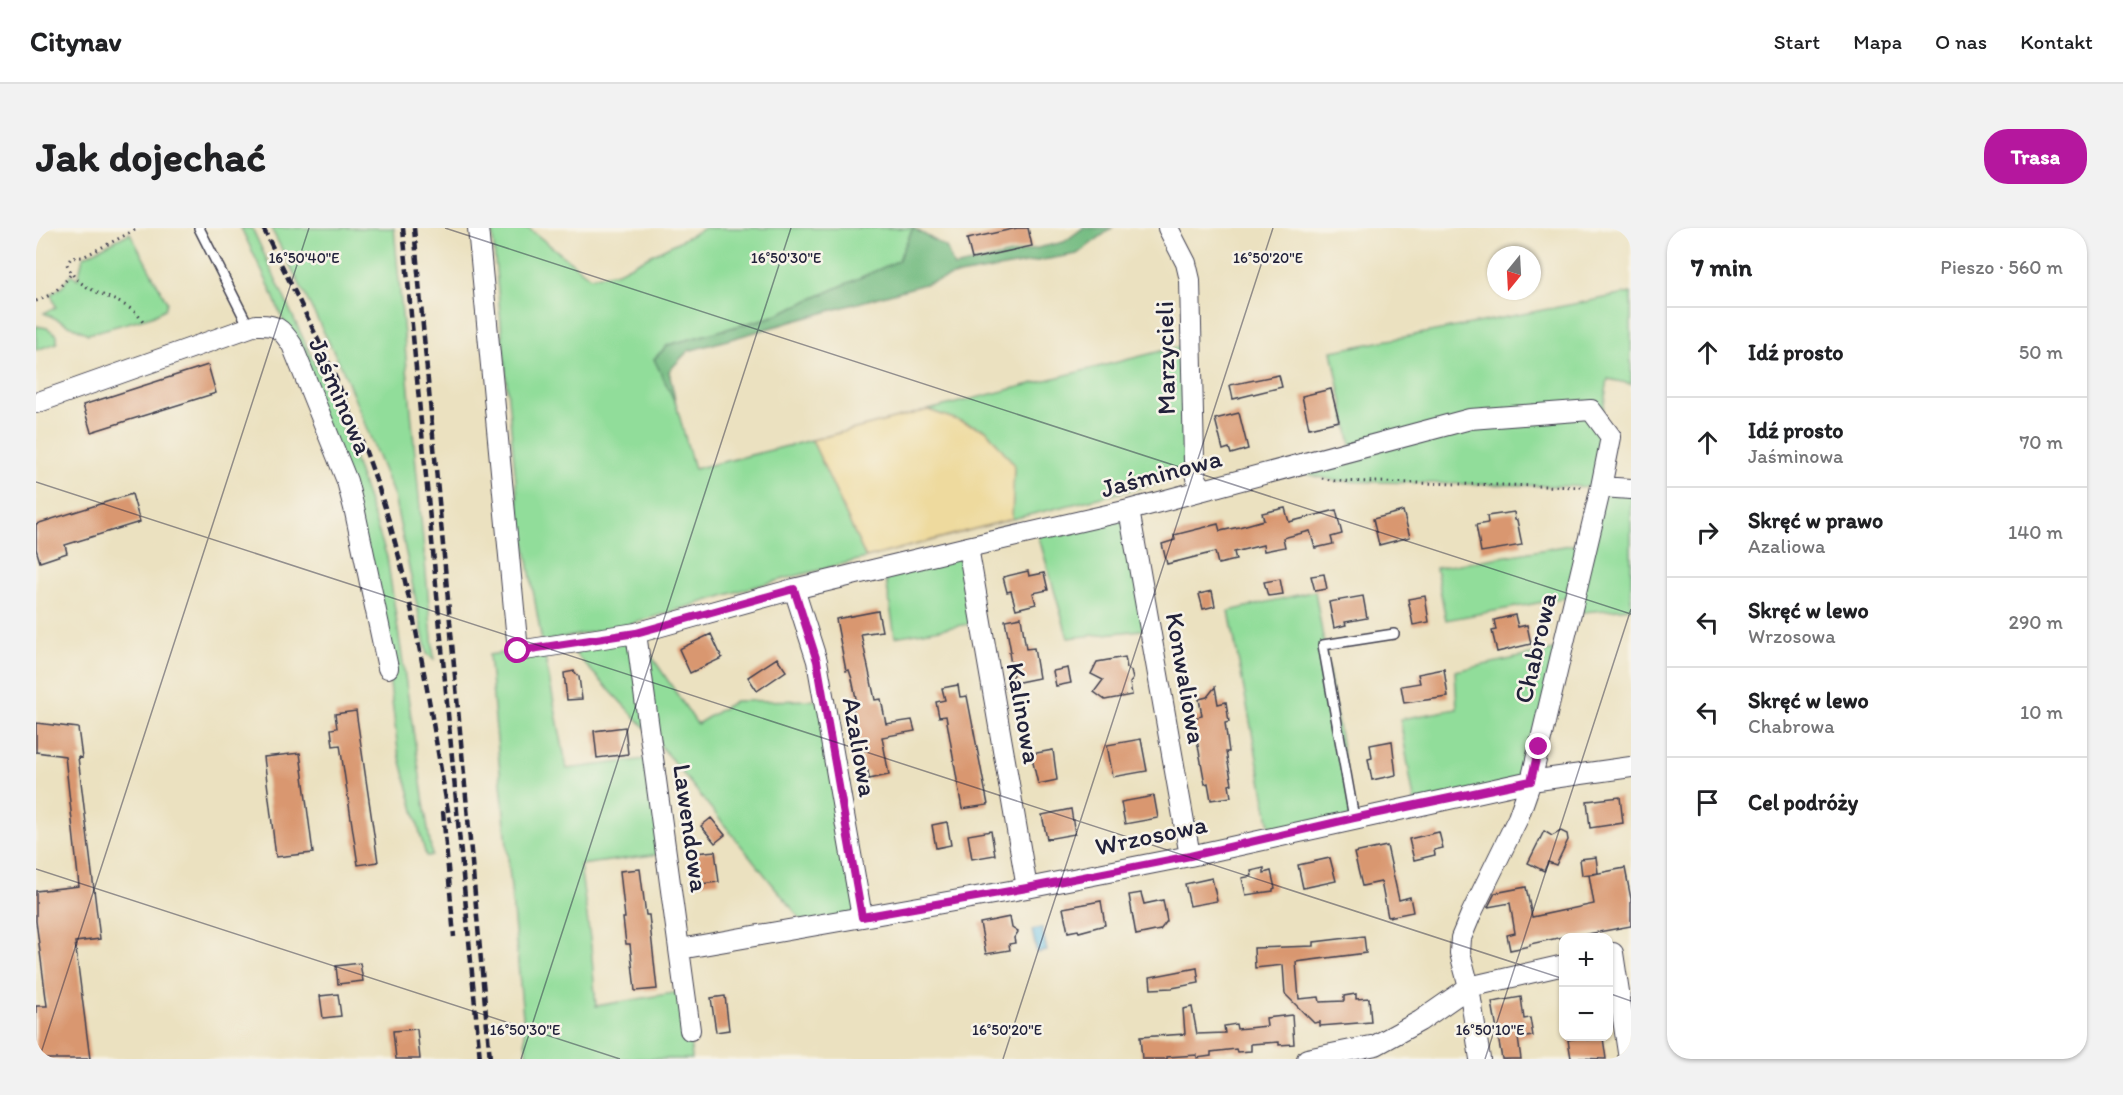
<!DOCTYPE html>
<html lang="pl">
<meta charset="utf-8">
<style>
:root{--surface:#fff;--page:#f2f2f2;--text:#202124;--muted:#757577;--line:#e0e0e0;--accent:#b5179e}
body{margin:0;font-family:Itim,sans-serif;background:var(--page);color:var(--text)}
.controls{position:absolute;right:18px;bottom:18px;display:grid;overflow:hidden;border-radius:12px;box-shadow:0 2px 4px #0004}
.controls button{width:54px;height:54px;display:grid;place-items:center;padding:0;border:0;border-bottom:2px solid var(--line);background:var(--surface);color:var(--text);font:30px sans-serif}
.compass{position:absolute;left:1451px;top:18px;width:54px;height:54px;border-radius:50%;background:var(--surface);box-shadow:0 2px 4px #0004;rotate:198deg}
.stop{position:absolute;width:18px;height:18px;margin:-14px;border:4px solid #b5179e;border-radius:50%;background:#fff}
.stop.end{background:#b5179e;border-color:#fff;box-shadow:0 2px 6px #0008}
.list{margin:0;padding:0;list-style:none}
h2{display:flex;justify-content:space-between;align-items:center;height:78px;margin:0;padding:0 24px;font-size:26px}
h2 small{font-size:20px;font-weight:400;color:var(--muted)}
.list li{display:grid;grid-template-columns:39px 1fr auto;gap:18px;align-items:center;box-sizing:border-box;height:90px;padding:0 24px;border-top:2px solid var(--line)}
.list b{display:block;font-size:22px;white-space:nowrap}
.list p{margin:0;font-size:20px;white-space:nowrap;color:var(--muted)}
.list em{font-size:20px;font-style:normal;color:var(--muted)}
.icon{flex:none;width:33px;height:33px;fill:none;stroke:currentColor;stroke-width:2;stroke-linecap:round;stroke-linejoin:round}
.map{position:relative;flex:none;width:1595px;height:831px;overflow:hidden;border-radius:24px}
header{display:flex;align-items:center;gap:36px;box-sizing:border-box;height:84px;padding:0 30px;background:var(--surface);border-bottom:2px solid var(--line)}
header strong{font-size:28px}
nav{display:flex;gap:33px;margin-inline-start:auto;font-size:21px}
.intro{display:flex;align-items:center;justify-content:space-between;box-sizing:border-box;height:144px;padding:0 36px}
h1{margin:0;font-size:42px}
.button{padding:15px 27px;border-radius:24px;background:var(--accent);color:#fff;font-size:21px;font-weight:700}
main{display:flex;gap:36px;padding:0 36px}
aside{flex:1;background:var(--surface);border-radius:24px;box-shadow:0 2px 4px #0004}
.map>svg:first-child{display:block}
</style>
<header>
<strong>Citynav</strong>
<nav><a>Start</a><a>Mapa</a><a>O nas</a><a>Kontakt</a></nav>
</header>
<div class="intro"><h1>Jak dojechać</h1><a class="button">Trasa</a></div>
<main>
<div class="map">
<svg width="1595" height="831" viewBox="0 0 1595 831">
<rect width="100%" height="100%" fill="#f7f3e8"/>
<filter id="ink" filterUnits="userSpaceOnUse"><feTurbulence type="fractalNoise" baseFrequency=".0167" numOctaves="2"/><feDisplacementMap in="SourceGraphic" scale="12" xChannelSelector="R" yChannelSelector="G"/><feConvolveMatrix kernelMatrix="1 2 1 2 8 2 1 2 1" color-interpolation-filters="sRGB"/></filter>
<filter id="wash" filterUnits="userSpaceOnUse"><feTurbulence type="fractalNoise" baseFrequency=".008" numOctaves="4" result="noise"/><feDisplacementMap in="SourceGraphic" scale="24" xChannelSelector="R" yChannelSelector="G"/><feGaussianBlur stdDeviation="1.35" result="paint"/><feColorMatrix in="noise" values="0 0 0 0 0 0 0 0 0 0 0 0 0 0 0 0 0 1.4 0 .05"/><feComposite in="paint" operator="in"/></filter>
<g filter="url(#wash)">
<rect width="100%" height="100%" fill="#ebe1c0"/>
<path fill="#91dd9a" stroke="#5a806a" stroke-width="1.5" d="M205,0H216L289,158L315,221L351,329L396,628H390L362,522L352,440L311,253L234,60Z
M235,0H358L398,431L391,426L358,268L307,142Z
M456,0H492L554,49L582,44L669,0H877L862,33L735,89L632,117L618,131L640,176L658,241L776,212L830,330L713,360L595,396L506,414L482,275Z
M94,5L131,74L129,81L116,88L52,106L8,85L20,79L15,66L25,60L35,46L42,51L47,29Z
M1595,65V156L1572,151L1567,182H1556L1575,209L1565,259L1595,261V380L1535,385L1539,368L1410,392L1400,340L1552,314L1565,259L1299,253L1271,246L1273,234L1316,222L1296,123Z
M0,98L11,100L21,107V115L0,122Z
M1149,117L1148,249L976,291L978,236L950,202L892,182Z
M1093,282L1114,401L1032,410L1001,303Z
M932,319L945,394L859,409L848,339Z
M1279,363L1318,590L1236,609L1193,383Z
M600,405L661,496L699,473L788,472L826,689L771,699L614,505L530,416Z
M507,419L531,541L618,530L631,625L544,637L555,718L560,778L649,763L656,831H491L453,427Z
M1527,420L1495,553L1379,577L1364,491L1421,481L1419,443Z"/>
<path fill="#74bc82" stroke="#4b6f5e" stroke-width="1.5" d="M877,0L910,19L918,39L1028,14L1047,0H1076L1041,26L917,48L652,123L633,143L640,176L618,131L632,117L735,89L862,33Z"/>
<path fill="#eeda9e" stroke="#887e6c" stroke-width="1.5" d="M892,182L950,202L978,236L976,291L830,330L776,212Z"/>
<path fill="#6ac3e8" stroke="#467292" stroke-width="1.5" d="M1006,700L1011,723L1001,725L996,702Z"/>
<g id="blocks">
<path fill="#d99770" d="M981,0H992L996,18L936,31L931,11Z
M172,137L180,165L55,204L47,177Z
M1243,147L1246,159L1197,171L1194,157Z
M1295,161L1303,193L1273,200L1266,168Z
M1203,185L1212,221L1195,226L1193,220L1187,222L1179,191Z
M96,266L104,294L29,317L31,325L4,334L0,321V296Z
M1249,280L1253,294L1300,282L1306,306L1295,309L1297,316L1279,320L1274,303L1247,310L1249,319L1228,323L1227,317L1198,324L1200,332L1182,336L1179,324L1131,336L1126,316L1139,312L1138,307L1182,296L1184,303L1203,299L1228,292L1226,285Z
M1367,283L1374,309L1343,317L1337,291Z
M1478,284L1479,292H1481L1486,317L1445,324L1440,297L1452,295L1451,288Z
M992,343L993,348L1008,345L1012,362L997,365L1000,376L980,381L975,363L971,364L967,349Z
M1288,346L1291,361L1279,363L1275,348Z
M1244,351L1247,366L1232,368L1228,354Z
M1176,363L1179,378L1167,381L1163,366Z
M1327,368L1331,390L1309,394L1310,397L1298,400L1293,374Z
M1389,368L1393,394L1377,397L1372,371Z
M842,383L846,403L825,406L839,472L845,471L850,496L876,492L879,503L846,509L853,547L833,551L832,543H828L816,476L821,475L816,451L813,442L810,443L800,391Z
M1479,387L1482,399L1491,397L1495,416L1461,424L1456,403L1460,402L1458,392Z
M985,389L990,421L998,420L1003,450L978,455L973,424H975L969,392Z
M675,406L686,430L654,445L643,421Z
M1089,429L1091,440L1095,443L1097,451L1094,455L1096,467L1069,472L1058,464L1067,452L1055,446L1061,434Z
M741,430L750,443L721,463L712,449Z
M1032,440L1035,455L1020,458L1017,443Z
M1408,441L1412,469L1368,475L1365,458L1384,455L1382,446Z
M538,443L543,449L546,471L531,472L528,445Z
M922,457L924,469L931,468L952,577L926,581L910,488L903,489L900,474L909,472L906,460Z
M1179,459L1182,476L1190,474L1193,494L1189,495L1193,524H1190L1196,556L1193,557L1195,569L1175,572L1172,555L1169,556L1157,490L1166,488L1163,471L1171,469Z
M320,483L342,634L322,637L304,517L297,518L295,501L301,500L299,486Z
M0,495L42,500L46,530L42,529L64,711L39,714L54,831H0V778H11L0,693V663L43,658L29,528L0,524Z
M589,499L592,526L561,530L558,503Z
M1105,511L1111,543L1077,549L1071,517Z
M1356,513L1360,547L1336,552L1332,531L1336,530L1334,517Z
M1017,522L1021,552L1002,556L995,526Z
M264,525L277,625L240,629L228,529Z
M1118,568L1122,590L1089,596L1085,574Z
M1584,569L1587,595L1554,600L1551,573Z
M1035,581L1039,606L1011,611L1006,587Z
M675,590L689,607L679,615L665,598Z
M911,594L915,617L900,620L896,597Z
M955,603L959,627L936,631L932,607Z
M1508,603L1516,608L1525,603L1531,606L1532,612L1520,637L1512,634L1508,643L1492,635Z
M1403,604L1407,620L1398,622L1399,627L1378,632L1373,611Z
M1351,618L1363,672L1374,669L1377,684L1352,689L1345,654L1326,658L1318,625Z
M679,623L683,654L663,656L659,625Z
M1560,629L1562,645L1546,647L1544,631Z
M1294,630L1300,653L1267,660L1262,637Z
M1228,640V645L1235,643L1239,660L1237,661V663L1210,667L1206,650L1216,648L1215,643Z
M1589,640L1595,671V698L1536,709V707L1494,716V718L1474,722L1471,707L1479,705L1474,675L1452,679L1459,665L1490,659L1496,689L1558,676L1553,647Z
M604,641L610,687H613L621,761L599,763L594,716H590L587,690H589L584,643Z
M1176,650L1181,673L1154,678L1149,656Z
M1105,665L1108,676L1127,672L1131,693L1124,702L1100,707L1093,667Z
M1065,673L1069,697L1043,704L1042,702L1032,704L1027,680Z
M974,689L976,700L982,704L978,710L979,715L973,716L974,722L950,726L944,695Z
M1328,708L1330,725L1260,734L1263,771L1283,769L1284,774L1308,773V768L1320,766V771L1333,770L1335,794L1284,798V794L1278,795L1249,766L1247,737L1219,740L1218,720L1278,718V714Z
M324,735L327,753L302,756L300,738Z
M1161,740L1163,755L1136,760L1115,761L1114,749Z
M302,766L305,788L287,790L284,768Z
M689,768L693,802L680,804L675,770Z
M1485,769L1488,791L1494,790L1497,808L1482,810L1485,831H1466L1456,774Z
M1156,779L1161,806L1189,805L1188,798L1200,796L1201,801L1231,798L1230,790L1256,787L1258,816L1243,817V814L1215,816V823L1201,824L1200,821L1175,824V828L1161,830V827L1131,829V831H1106L1104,809L1149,806L1147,781Z
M381,801L384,831H360L357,803Z
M1550,808L1551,812L1567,810L1570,831L1535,830L1532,812Z"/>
</g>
</g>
<g filter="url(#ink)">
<use href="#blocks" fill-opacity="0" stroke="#403f4f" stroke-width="1.5"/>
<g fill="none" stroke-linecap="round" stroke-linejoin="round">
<g stroke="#403f4f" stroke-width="12">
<path id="lane" d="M163,0L213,99
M1318,590L1287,417L1358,406"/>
</g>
<g stroke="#403f4f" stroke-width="22">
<path id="street" d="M442,0L482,423L600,405L758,361L932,319L1093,282L1434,191L1555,182L1575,209L1565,259L1495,553L1482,590L1435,686L1425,710L1424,725L1433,759L1444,831
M1132,0L1150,35L1154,52L1158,232L1160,250L1167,262
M0,175L220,97C240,96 245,100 256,117L311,253L319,284L352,440
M1565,259L1595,261
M1093,282L1154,628
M932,319L991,660
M758,361L781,433L826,689
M600,405L654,802
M644,721L991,660L1154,628L1495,553L1595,539
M1577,725L1593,831
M1271,831L1340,817L1384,793L1433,759L1528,737"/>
</g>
<path stroke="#403f4f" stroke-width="3" stroke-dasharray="1.5 4.5" stroke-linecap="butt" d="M99,2L47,29L35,30L31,36C41,65 80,67 100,85C104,89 106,93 109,97
M0,73C16,68 25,59 35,46
M1286,250L1299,253L1548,259"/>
<use href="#lane" stroke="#fff" stroke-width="9"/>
<use href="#street" stroke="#fff" stroke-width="20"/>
<path stroke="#22223b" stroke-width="4.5" stroke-dasharray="9 4.5" stroke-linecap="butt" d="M227,0C270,86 313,170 343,261C379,369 394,482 414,594
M367,0L444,831
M378,0L454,831
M407,583L418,709"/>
</g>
</g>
<g fill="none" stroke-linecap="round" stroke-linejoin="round" filter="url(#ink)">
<path stroke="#b5179e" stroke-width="8" d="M482,423L600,405L758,361L781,433L826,689L991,660L1154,628L1318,590L1495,553L1503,519"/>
</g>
<path fill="none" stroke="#22223b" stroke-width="1.5" stroke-opacity="0.45" d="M409,0L1595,386M0,254L1528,751M0,641L584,831M1572,765L1595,773M3,831L273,0M485,831L755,0M967,831L1237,0M1449,831L1595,381"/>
<g text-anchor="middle" stroke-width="5" stroke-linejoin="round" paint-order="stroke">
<g font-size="26" fill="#22223b" stroke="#f7f3e8">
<text transform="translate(1129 130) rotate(-91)" y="9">Marzycieli</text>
<text transform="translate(305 168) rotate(67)" y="9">Jaśminowa</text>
<text transform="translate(1125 245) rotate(-15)" y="9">Jaśminowa</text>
<text transform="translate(1499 420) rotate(-77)" y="9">Chabrowa</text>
<text transform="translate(1150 450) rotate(80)" y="9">Konwaliowa</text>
<text transform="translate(988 485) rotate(80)" y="9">Kalinowa</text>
<text transform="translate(824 519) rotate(80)" y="9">Azaliowa</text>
<text transform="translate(655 600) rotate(82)" y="9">Lawendowa</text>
<text transform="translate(1115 607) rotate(-12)" y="9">Wrzosowa</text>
</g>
</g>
<g font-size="15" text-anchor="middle" fill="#22223b" stroke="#f7f3e8" stroke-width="5" stroke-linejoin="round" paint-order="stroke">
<text x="268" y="35">16°50'40"E</text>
<text x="750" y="35">16°50'30"E</text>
<text x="1232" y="35">16°50'20"E</text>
<text x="489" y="807">16°50'30"E</text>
<text x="971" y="807">16°50'20"E</text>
<text x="1454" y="807">16°50'10"E</text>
</g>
</svg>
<div class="controls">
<button>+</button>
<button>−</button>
</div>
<svg class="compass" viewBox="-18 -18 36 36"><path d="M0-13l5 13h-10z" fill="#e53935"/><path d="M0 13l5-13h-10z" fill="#757577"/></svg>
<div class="stop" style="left:482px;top:423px"></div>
<div class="stop end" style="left:1503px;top:519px"></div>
</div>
<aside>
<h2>7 min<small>Pieszo · 560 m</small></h2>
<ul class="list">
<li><svg class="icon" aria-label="ahead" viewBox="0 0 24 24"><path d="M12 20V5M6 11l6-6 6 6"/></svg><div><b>Idź prosto</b></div><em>50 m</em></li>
<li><svg class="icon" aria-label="ahead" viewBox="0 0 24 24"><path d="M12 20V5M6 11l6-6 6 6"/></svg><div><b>Idź prosto</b><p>Jaśminowa</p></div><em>70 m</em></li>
<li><svg class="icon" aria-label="right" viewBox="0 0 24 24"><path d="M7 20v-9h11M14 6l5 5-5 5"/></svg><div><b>Skręć w prawo</b><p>Azaliowa</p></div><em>140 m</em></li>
<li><svg class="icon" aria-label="left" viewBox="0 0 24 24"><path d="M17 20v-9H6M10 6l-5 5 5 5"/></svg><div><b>Skręć w lewo</b><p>Wrzosowa</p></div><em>290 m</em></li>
<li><svg class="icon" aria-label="left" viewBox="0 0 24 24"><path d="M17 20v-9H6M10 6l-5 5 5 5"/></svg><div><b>Skręć w lewo</b><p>Chabrowa</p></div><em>10 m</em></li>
<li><svg class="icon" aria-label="arrive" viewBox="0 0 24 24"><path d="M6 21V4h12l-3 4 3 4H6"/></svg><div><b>Cel podróży</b></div></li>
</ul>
</aside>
</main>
